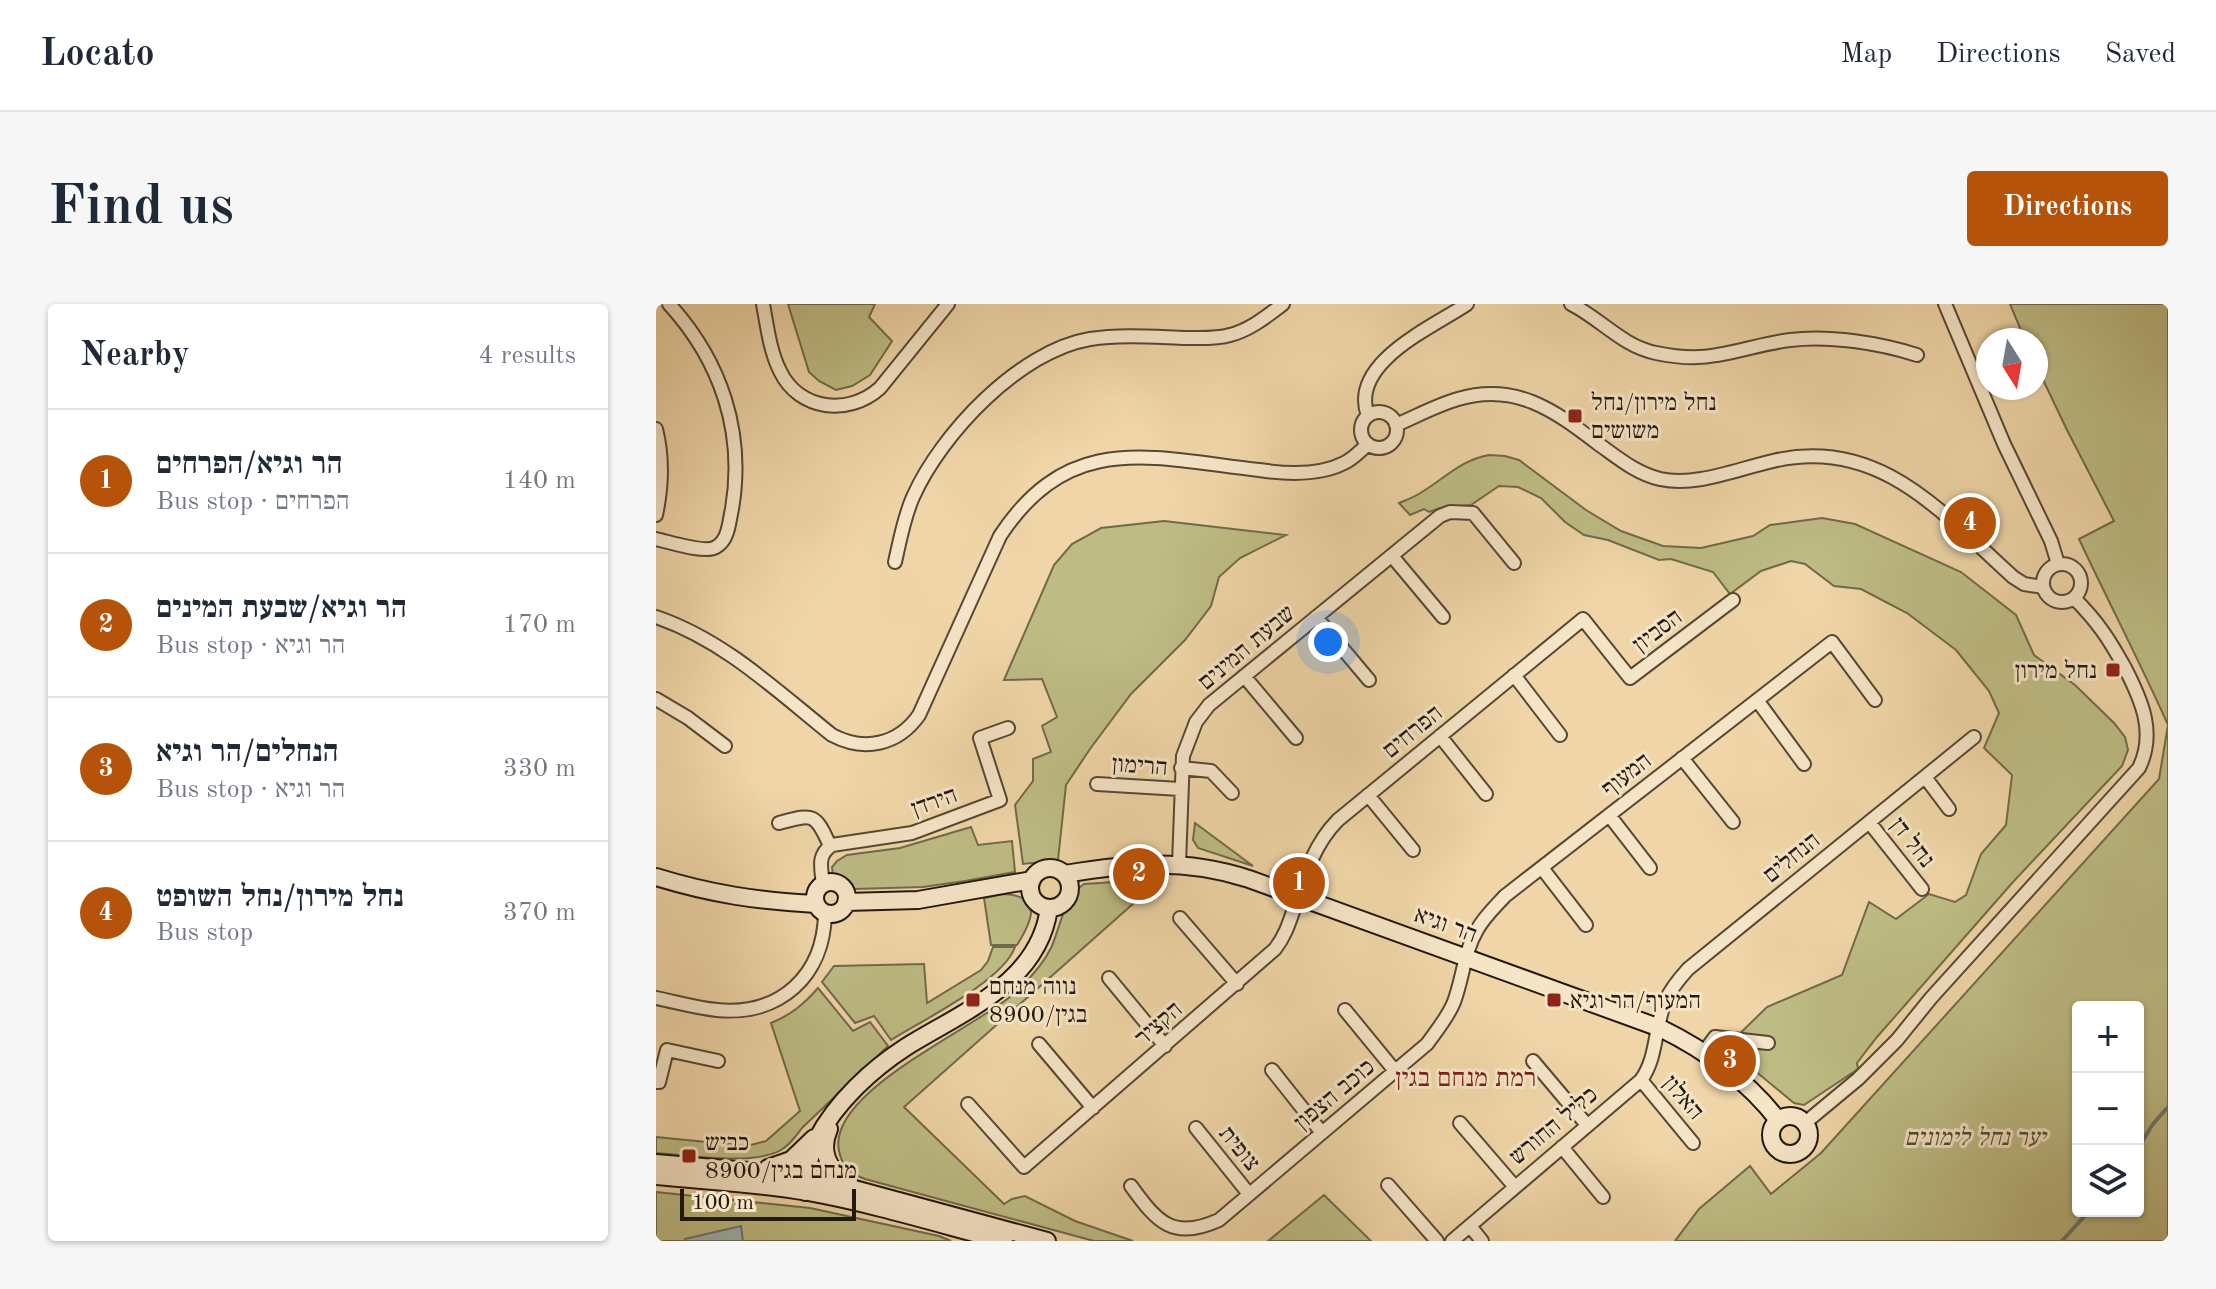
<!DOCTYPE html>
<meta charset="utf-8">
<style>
:root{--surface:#fff;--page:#f6f6f7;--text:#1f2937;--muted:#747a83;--line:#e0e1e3;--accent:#b45309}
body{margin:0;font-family:"Old Standard TT","Frank Ruhl Libre",serif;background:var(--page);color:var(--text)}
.controls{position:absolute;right:24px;bottom:24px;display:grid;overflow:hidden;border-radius:8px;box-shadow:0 2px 6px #0004}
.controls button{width:72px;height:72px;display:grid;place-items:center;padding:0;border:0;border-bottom:2px solid var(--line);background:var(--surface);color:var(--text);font:40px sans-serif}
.compass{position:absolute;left:1320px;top:24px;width:72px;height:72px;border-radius:50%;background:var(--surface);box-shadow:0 2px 6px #0004;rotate:169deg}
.scale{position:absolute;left:24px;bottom:20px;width:176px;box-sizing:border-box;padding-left:8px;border:4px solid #22190f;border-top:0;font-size:22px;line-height:28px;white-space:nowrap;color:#22190f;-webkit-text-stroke:6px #f5e4c6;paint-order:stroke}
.you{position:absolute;left:672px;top:338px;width:28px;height:28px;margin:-20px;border:6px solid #fff;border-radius:50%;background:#1a73e8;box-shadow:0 0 0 12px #1a73e833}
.badge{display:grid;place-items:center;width:52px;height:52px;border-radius:50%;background:var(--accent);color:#fff;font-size:26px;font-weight:700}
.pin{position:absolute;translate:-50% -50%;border:4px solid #fff;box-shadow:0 2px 8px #0006}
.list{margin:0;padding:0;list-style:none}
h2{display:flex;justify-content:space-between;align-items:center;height:104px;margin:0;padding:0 32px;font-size:34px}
h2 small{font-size:26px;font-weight:400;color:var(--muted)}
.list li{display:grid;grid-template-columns:52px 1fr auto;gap:24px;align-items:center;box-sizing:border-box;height:144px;padding:0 32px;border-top:2px solid var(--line)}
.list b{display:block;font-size:30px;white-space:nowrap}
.list p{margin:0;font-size:26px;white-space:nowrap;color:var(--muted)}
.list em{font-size:26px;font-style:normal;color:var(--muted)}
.icon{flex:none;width:44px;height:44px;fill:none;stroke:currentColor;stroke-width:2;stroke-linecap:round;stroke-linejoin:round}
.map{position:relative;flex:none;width:1512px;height:937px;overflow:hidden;border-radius:8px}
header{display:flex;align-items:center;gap:48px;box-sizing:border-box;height:112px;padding:0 40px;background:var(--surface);border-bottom:2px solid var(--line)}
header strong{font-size:38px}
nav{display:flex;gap:44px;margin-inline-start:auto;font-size:28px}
.intro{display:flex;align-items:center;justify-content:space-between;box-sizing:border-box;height:192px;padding:0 48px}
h1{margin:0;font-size:56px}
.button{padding:20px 36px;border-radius:8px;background:var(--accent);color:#fff;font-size:28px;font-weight:700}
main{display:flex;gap:48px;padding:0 48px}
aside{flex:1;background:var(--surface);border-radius:8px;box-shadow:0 2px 6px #0004}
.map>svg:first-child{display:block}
</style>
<header>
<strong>Locato</strong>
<nav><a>Map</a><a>Directions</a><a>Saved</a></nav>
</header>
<div class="intro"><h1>Find us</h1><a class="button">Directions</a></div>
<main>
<aside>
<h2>Nearby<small>4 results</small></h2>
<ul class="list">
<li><span class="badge">1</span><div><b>הר וגיא/הפרחים</b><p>Bus stop · הפרחים</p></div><em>140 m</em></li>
<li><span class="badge">2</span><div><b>הר וגיא/שבעת המינים</b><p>Bus stop · הר וגיא</p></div><em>170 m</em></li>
<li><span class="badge">3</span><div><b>הנחלים/הר וגיא</b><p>Bus stop · הר וגיא</p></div><em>330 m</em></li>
<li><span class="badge">4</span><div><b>נחל מירון/נחל השופט</b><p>Bus stop</p></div><em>370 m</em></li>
</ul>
</aside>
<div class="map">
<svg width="1512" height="937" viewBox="0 0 1512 937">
<rect width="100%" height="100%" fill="#efd5a7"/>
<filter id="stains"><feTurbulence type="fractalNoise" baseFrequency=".0025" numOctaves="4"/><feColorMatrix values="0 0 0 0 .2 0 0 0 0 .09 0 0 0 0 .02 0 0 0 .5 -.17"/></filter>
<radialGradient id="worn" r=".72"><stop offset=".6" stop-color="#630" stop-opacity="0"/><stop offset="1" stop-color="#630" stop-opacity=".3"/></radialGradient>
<path fill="#bebc84" stroke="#706a4a" stroke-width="2" fill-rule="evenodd" d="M132,0H219L213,13L236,37L214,71L196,82L180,86L163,77L153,68Z
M1354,0H1512V421C1484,358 1452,297 1423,235L1458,217L1411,126L1380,61V36H1369Z
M833,151L849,152L863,156L930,206L965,227L1007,242L1045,244L1097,232L1114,221L1166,214L1199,220L1305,268L1360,311L1378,351L1419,381L1458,419L1469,433L1472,446L1466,462L1357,578L1221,733L1201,759L1202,765L1148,801L1138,799L1070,743L1111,703L1186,671L1213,598L1240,615L1273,590L1299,598L1310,591L1325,550L1350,521L1356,471L1328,444L1343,409L1333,387L1300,346L1251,309L1205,285L1178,282L1149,260L1135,257L1105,267L1074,290L1057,268L1015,255L1003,256L952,236L928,231L909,218L885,194L862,183L843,182L815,201L784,204L773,208L768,205L754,211L743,199C750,196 759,193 766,188C789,174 805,156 833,151Z
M508,217L630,231L584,254L563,273L555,302L529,336L475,390L434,445L410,481L402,556L367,560L359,501L377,477V455L395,448L386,422L401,413L386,375L348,376L398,261L416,240L445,224Z
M1512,421V937H1019L1043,905L1094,862L1115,890L1165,849L1503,475ZM1422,703H1482V907H1422Z
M539,519L597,562L542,544L537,536Z
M315,523L322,541L356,537L359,568L309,577L267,583L198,585L185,581L177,575L176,563L181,557L191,551L244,544Z
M505,575L248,803L348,900L356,895L369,892L419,917L477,937H438L209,875C196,870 188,865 184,851C163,788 330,721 365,683C376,672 388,658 395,644C405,622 407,594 428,580Z
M347,590C388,592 376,617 361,641H335L328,594Z
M337,643H359C347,677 267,716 235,736L218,712L199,719L166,678L178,662L268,660L271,699L325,666L332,657Z
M162,684L197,727L214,718L232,742L146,824C140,832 134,841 125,846C97,862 32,851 0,849V833L91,842L110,837L144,807L115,719C135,711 148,700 162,684Z
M0,888L154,904L283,932L295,937H0Z
M668,891L715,937H612Z"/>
<path fill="#9db6b1" stroke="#6c7770" stroke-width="2" d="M85,922L87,937H30L29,935Z"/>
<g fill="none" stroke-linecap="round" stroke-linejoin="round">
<path stroke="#6c7770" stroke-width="4" d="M1482,844L1497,820L1512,803
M1406,937L1433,907"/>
<g stroke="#554835" stroke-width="16">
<path id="street" d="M107,0C111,22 114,47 124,67C143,107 193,112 224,84L292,0
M915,0C945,15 966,42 1000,49C1019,53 1042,55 1061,51C1086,47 1109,39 1134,36C1173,31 1224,39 1261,51
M1289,0L1348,140L1395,237L1402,260
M705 126a18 18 0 1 1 36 0a18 18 0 1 1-36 0Z
M712,112C692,59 777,23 811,0
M740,121C761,112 781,101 802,95C859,78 898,106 941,139C961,153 979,169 1004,175C1040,183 1081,165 1117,157C1223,132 1286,209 1357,273L1368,280L1387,283
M0,125C7,153 6,183 0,211
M0,235C14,238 49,250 60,243C73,236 73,217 76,205C89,128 65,57 13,0
M736,252L787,313
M239,258C244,236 248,213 257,193C285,130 363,47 434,35C466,30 499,33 531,34C545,34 561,35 574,31C594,26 611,12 627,0
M1387 279a19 19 0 1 1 38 0a19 19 0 1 1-38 0Z
M0,313C68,336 121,387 176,431C208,448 242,441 263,411L344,232C414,126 495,154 603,166C630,170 663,172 688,159C697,155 704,147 712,140
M660,313L713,376
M858,371L904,431
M588,372L640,434
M0,395L32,414L69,442
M1101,396L1148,460
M784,432L830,490
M1026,454L1077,518
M525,464L555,467L576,489
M1269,473L1293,505
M441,480L524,485
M712,491L757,546
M953,511L994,564
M1213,518L1266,585
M123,519C157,510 159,508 174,542
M523,560L527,452L540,418L553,401L784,212L794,208L817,209L858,259
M886,564L930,621
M167,580C165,563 161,551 176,541L256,529L344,496L324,434L352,424
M524,614L581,680
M453,674L509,742
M0,694C20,698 40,704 61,706C124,712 168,672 169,609
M689,706L739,767
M383,740L437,804
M1047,749L1059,733L1112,739
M877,757L931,821
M616,766L666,829
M985,776L1037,839
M0,778H3L11,746L62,757
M312,800L368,863L619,645C630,631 634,616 640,599C650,568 659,539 682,516L927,315L974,374L1077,296
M804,819L859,883
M1149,819L1202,775L1241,736L1275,694L1483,464C1500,429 1486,397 1469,364C1453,335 1442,318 1418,294
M540,824L593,890
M906,843L947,893
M732,881L781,937
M475,882C501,918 517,937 563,916L771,740C781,726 792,713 798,698C807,674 808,648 821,626C828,613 839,603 849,592L1176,338L1219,396
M814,922L826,937
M796,937L985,776C1002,753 998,722 1010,696C1015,684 1024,674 1032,665L1318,433"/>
</g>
<g stroke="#22190f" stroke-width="20">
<path id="secondary" d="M374 584a20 20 0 1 1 40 0a20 20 0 1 1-40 0Z
M409,570C474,559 529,554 593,575L1004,724C1049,746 1091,776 1122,816
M0,573C55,590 102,597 160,600
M159 594a16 16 0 1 1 32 0a16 16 0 1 1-32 0Z
M190,598L262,596L376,576
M1115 831a19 19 0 1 1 38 0a19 19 0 1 1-38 0Z
M173,825C163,848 173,867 193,879
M0,859L150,872L391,937
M112,864L135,856L158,834
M0,872C51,877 102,879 152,888C218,900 283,920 348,937
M149,888C150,869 153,851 161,835C180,798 216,765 250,743C306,708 383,679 393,604"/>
</g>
<use href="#street" stroke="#f5e4c6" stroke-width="12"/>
<use href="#secondary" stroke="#f5e4c6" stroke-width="16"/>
</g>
<g fill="#8f2418" stroke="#f5e4c6" stroke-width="3">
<rect x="911" y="104" width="16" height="16" rx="4"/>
<rect x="1449" y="358" width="16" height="16" rx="4"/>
<rect x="309" y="688" width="16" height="16" rx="4"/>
<rect x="890" y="688" width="16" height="16" rx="4"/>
<rect x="25" y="844" width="16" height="16" rx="4"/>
</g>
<g text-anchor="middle" stroke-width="6" stroke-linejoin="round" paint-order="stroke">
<g font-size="24" fill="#22190f" stroke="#f5e4c6" text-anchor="start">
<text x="935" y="106">נחל מירון/נחל<tspan x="935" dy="28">משושים</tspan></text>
<text x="1441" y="374" text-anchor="end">נחל מירון</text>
<text x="333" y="690">נווה מנחם<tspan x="333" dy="28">בגין/8900</tspan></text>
<text x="914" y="704">המעוף/הר וגיא</text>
<text x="49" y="846">כביש<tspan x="49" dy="28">8900/מנחם בגין</tspan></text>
</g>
<g font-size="24" fill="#22190f" stroke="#f5e4c6">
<text transform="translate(1001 326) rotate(-37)" y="8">הסביון</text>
<text transform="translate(590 343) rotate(-40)" y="8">שבעת המינים</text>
<text transform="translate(756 427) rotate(-39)" y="8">הפרחים</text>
<text transform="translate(484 461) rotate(4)" y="8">הרימון</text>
<text transform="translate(970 470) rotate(-38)" y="8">המעוף</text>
<text transform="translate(278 497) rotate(-20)" y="8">הירדן</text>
<text transform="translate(1257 538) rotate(52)" y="8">נחל דן</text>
<text transform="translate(1135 553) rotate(-39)" y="8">הנחלים</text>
<text transform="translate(790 620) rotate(20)" y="8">הר וגיא</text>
<text transform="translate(502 719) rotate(-41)" y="8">הקציר</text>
<text transform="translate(678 790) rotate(-40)" y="8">כוכב הצפון</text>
<text transform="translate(1028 793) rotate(50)" y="8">האלון</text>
<text transform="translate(897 821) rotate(-40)" y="8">כליל החורש</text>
<text transform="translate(584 844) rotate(51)" y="8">צופית</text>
</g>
<g font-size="24" font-style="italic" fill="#514a32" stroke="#f5e4c6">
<text x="1319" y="841">יער נחל לימונים</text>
</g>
<g font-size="26" fill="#7a1f14" stroke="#f5e4c6">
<text x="810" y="782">רמת מנחם בגין</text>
</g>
</g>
<rect width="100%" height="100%" filter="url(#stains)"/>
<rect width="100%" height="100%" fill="url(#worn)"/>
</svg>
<div class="controls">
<button>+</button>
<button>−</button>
<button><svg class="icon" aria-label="layers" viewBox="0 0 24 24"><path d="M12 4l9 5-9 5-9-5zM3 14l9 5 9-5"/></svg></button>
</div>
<svg class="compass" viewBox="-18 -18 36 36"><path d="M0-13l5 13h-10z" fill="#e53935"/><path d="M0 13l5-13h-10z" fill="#747a83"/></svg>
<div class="scale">100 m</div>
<div class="you"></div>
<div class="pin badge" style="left:643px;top:579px">1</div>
<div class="pin badge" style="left:483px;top:570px">2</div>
<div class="pin badge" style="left:1074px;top:757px">3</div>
<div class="pin badge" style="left:1314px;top:219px">4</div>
</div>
</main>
